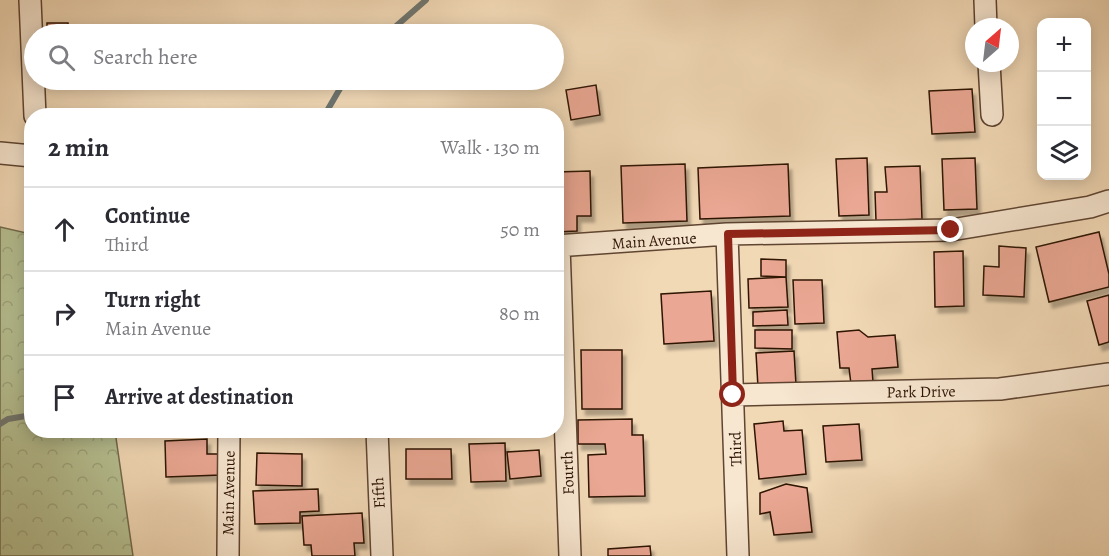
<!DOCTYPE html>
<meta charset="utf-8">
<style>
:root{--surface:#fff;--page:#f7f7f7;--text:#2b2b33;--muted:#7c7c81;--line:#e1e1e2}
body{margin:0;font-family:Alegreya,serif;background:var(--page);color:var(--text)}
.controls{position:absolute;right:18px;top:18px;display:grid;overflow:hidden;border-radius:12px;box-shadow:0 3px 15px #0003}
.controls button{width:54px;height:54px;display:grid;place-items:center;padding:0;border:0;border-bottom:2px solid var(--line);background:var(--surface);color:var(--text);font:30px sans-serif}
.compass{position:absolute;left:965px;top:18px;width:54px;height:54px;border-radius:50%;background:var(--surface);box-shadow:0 3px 15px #0003;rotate:28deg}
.stop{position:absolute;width:18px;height:18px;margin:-14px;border:4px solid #8f2418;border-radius:50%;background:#fff}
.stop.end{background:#8f2418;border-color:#fff;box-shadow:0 2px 6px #0008}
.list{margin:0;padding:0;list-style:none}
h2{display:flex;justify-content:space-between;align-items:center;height:78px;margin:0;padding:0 24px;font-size:26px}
h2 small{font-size:20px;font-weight:400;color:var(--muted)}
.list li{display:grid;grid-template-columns:39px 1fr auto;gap:18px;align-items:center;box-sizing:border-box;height:84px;padding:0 24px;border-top:2px solid var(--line)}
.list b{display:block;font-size:22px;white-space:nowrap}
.list p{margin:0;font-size:20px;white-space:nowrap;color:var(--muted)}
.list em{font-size:20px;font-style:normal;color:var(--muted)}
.icon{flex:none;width:33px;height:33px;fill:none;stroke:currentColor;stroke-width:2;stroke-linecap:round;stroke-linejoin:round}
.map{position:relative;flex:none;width:1109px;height:556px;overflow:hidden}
.search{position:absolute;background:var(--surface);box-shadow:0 3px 15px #0003;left:24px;top:24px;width:540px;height:66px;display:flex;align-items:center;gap:15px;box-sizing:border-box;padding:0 21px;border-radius:33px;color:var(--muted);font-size:22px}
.panel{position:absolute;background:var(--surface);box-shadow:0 3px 15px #0003;left:24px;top:108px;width:540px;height:330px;border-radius:24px}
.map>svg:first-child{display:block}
</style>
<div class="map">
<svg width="1109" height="556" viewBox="0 0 1109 556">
<defs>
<pattern id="forest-crowns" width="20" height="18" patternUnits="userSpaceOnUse" patternTransform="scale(1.5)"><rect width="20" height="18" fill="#b6c092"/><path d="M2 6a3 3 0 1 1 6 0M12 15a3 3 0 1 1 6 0" fill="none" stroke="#9da47c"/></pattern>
<filter id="shadow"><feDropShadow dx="3.5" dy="6" stdDeviation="1.5" flood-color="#0004"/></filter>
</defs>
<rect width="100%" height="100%" fill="#f2d9b6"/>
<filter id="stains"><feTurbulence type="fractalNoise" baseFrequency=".00333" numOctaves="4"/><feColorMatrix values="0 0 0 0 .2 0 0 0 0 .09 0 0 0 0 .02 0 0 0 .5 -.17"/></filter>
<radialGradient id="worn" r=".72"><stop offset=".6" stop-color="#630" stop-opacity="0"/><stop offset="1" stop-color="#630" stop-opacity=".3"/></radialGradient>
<path fill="url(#forest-crowns)" stroke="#726a4c" stroke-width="1.5" d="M0,227L31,234L32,430L115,431L133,556H0Z"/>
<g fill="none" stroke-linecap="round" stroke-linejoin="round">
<path stroke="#717670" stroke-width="6" d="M387,34L426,0
M324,116L345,80
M0,424L8,419L32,415"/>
</g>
<path fill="#eaa793" stroke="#2d1305" stroke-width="1.5" filter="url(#shadow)" d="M47,23H68L69,34H47Z
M596,85L600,115L571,120L566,90Z
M972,89L975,132L932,134L929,91Z
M867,158L869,215L839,216L836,159Z
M975,158L977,209L944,210L942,159Z
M685,164L687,221L623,223L621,166Z
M788,164L790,216L700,219L698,168Z
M920,166L922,219L876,221L875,192H887L885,167Z
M590,171L591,216H577V231L556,232V172Z
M1099,232L1109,274V287L1049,302L1036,247Z
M999,246L1026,248L1024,297L983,295L984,266L999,267Z
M963,251L964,306L935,307L934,252Z
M761,259L786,260V277L761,276Z
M786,277L788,307L749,308L748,279Z
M793,280H822L824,323L795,324Z
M711,291L714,341L664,344L661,294Z
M1109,295V342L1099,345L1087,301Z
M787,310L788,325L753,326V312Z
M755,330H792V349L755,348Z
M859,330L868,337L895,335L898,367L872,369L873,382L851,384L849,368H840L837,332Z
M581,350H622V409H582Z
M794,351L796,385L758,387L756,353Z
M632,419V435H643L645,496L589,497L588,455L606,454L605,444H578V420Z
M783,421L784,431L802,430L806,474L759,479L754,424Z
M859,424L862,460L826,462L823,426Z
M207,439V454H220L221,475L166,477L165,441Z
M505,443L506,481L471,482L469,444Z
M406,449H451L452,479H406Z
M539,450L541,476L510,479L507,452Z
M257,453L302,454V486L256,485Z
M786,484L807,488L812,532L774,535L770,512L760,514V493Z
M318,489L319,511L300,512V523L255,524L253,491Z
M362,513L364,543H354L355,556H312L311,545H304L302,516Z
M650,546L651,556H608V549Z"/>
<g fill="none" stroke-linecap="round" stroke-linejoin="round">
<g stroke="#5e4431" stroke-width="24">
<path id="minor" d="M30,0L35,116
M985,0L986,27
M989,63L992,115
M0,153L32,156
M727,234L738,556
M556,246L727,234L951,230L1090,207L1109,201
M559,246L570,556
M733,395L1000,389L1109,374
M377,430L382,556
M228,556L229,430"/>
</g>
<use href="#minor" stroke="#f7e6d0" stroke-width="21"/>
</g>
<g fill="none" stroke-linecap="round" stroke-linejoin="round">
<path stroke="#8f2418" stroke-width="8" d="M733,395L728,234L951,230"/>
</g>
<g text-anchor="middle" stroke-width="4.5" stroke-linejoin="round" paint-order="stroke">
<g font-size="16" fill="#2d1305" stroke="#f7e6d0">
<text transform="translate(654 240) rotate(-4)" y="6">Main Avenue</text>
<text transform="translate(921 391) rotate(-1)" y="6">Park Drive</text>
<text transform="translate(735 449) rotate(-92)" y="6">Third</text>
<text transform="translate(567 473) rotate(-92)" y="6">Fourth</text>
<text transform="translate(228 493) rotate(-89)" y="6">Main Avenue</text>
<text transform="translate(378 493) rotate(-93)" y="6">Fifth</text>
</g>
</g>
<rect width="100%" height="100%" filter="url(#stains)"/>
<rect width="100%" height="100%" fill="url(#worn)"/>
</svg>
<div class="controls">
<button>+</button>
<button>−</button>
<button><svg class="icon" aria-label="layers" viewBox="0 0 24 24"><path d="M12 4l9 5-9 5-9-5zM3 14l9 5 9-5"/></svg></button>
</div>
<svg class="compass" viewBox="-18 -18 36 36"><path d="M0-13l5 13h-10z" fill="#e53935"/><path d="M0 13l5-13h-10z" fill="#7c7c81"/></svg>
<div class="stop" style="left:733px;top:395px"></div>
<div class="stop end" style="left:951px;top:230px"></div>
<div class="search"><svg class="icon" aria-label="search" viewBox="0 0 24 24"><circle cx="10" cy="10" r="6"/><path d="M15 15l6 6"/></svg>Search here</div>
<section class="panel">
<h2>2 min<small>Walk · 130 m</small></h2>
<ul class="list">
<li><svg class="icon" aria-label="ahead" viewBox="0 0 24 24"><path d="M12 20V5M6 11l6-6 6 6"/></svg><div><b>Continue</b><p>Third</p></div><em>50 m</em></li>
<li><svg class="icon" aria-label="right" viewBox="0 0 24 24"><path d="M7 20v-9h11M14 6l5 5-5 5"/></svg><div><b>Turn right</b><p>Main Avenue</p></div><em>80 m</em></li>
<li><svg class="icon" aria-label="arrive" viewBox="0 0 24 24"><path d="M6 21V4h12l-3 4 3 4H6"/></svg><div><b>Arrive at destination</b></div></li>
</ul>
</section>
</div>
